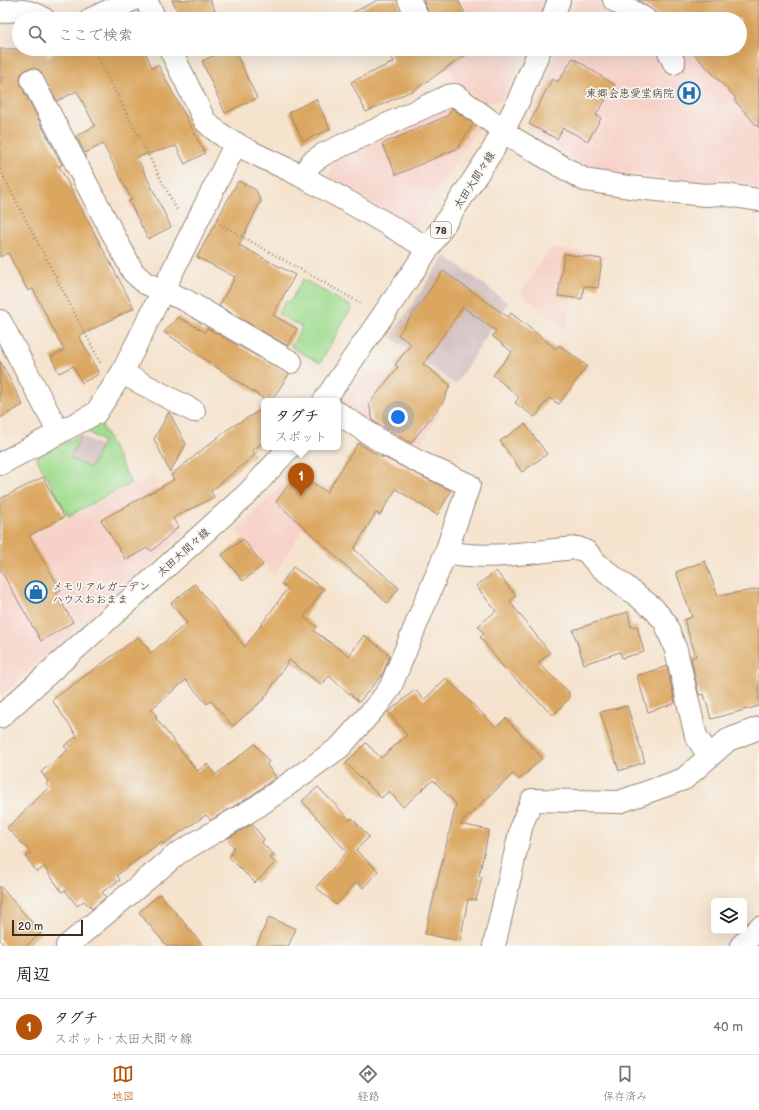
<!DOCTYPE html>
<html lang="ja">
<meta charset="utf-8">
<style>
:root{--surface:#fff;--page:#f6f6f6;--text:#202124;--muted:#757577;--line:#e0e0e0;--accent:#b45309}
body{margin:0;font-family:"Balsamiq Sans","Klee One",sans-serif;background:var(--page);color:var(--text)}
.controls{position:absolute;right:12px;bottom:12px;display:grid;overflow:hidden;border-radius:6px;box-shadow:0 4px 16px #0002}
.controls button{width:36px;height:36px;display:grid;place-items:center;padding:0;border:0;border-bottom:1px solid var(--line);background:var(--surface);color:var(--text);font:20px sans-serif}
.scale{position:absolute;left:12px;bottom:10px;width:71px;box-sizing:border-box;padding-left:4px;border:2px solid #3b2a1e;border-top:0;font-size:11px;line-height:14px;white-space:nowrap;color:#3b2a1e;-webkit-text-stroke:3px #f6f6f2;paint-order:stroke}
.you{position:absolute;left:398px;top:417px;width:14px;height:14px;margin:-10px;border:3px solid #fff;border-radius:50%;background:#1a73e8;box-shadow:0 0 0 6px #1a73e833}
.badge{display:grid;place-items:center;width:26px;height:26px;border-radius:50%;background:var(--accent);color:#fff;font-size:13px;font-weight:700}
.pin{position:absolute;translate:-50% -33px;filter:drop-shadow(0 1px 2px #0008)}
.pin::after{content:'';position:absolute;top:21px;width:14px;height:12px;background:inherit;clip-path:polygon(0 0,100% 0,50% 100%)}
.popup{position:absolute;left:261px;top:398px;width:80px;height:52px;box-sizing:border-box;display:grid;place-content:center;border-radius:6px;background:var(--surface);filter:drop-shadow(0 1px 3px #0005);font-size:13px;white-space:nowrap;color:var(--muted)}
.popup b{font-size:15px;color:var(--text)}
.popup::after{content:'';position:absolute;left:50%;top:100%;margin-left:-8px;border:8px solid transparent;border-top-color:var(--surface)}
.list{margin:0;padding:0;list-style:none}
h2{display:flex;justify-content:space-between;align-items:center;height:52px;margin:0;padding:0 16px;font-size:17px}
h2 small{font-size:13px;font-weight:400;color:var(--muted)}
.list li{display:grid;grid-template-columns:26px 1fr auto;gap:12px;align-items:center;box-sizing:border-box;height:56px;padding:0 16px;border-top:1px solid var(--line)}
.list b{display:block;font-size:15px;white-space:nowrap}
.list p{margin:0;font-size:13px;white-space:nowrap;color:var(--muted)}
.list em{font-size:13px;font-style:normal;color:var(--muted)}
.icon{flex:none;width:22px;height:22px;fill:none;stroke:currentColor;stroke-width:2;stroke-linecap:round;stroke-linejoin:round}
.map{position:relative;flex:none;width:759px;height:946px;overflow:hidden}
.search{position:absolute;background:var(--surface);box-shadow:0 4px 16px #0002;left:12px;right:12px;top:12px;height:44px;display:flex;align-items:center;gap:10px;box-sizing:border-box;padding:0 14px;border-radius:22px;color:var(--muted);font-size:15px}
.sheet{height:108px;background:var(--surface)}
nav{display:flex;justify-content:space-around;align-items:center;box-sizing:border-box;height:56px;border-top:1px solid var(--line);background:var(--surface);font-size:11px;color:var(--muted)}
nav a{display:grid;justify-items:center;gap:2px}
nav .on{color:var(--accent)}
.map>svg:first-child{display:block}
</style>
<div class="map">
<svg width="759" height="946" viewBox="0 0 759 946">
<rect width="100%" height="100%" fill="#f6f6f2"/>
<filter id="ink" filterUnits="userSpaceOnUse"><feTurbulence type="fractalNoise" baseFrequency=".025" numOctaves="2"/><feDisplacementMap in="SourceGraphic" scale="8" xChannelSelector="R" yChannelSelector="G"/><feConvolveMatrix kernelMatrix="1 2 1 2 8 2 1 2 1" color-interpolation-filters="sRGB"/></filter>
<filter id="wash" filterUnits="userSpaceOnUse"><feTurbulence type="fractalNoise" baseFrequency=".012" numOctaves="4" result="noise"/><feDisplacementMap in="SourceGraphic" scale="16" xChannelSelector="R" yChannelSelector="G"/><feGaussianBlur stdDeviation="0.9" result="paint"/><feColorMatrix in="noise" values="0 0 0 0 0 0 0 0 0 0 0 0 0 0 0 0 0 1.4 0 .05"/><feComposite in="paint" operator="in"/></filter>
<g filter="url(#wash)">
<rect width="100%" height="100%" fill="#f5e3ce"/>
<path fill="#f7d1c7" d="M461,0H544L536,19H471Z
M577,0H759V193L688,181L588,168L526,127L558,49H740V19H570Z
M439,49H524L504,99L485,104L456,83Z
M455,104L479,126L415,224L411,225L329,179L332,161Z
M550,248L605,255L604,260H602L598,288L584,286L582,299L571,298L567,331L521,293Z
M371,364L440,413L414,455L341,407Z
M296,471L328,488L274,575L236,531Z
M153,475L184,533L0,697V551L35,535Z"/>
<path fill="#d2bfc0" d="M445,255L508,303L455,385L391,337Z
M81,435L101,446L90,468L70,458Z"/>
<path fill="#a1dd91" stroke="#6e8458" d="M303,279L352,307L320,363L291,347L302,327L278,314L286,301L290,302Z
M100,422L131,483L68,516L36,457L81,435L70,458L90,468L103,442L87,431Z"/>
<g id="blocks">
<path fill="#dba760" d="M172,0H210L219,19H182Z
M378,0H397L404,16L398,19H340Z
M423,0H458L468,19H431Z
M638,0H759V128L734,100L736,98L689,49H740V19H664Z
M0,49H43L47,57L62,49H144L152,68L158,65L205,153L185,164L176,146L137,157L171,227L148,239L129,201L132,200L103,144L85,153L76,136L95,126L77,91L57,101L39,70L33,68L27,69L21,74L20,80L21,86L62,165L59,166L134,308L79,336L99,374L82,383L73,366L59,373L51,357L64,350L33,289L28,291L8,253L0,257Z
M228,49H234L257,98L225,113L202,61Z
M388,49H474L412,92L411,91L366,112L351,82L394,62Z
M573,58L615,85L596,115L601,118L588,141L563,128L557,139L529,124L552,79L558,82Z
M316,99L330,129L303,141L289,112Z
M452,108L473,124L458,148L396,175L382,144L447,116Z
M238,181L256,190L261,201L239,245L295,275L273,315L297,329L288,346L219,306L235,277L197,257Z
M564,254L602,259L598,288L584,286L582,299L558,296Z
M443,271L508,317L511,313L556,349L559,345L587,366L559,404L549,398L535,417L515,403L519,397L493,375L512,352L492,336L496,331L463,307L423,364L450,385L443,402L411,443L373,421L369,404L398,367L395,365L411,344L398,335Z
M178,317L205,332L207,328L289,374L271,401H267L164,332Z
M0,361L23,405L0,418Z
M264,408V442L252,450L255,455L211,491L214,497L173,518L178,527L152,551L147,548L126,560L101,520L174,480L171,475L228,429Z
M169,412L186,444L170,472L154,439Z
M525,424L547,454L522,472L500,441Z
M358,443L382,458L381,456L451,491L437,515L396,489L380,515L376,513L354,549L399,588L387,603L276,502L296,473L327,492Z
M43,477L64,517L29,536L61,590L56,593L73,622L41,641L0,569V499Z
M243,539L263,565L243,581L222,555Z
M705,561L718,596L759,589V706L711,719L704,694L699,695L691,658L696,656L684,620L692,617L676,572Z
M293,567L324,589L304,617L317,627L314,631L349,656L364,635L390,655L382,675L359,702L329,676L322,685L289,660L264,699L233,726L211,701L207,704L186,680L151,709L157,716L155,717L197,771L207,764L215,775L255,744L269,762L266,764L276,777L251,796L211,820L206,815L163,844L161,842L117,875L120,880L102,892L106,897L92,909L84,901L77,906L65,890L62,892L44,867L37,872L26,857L31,853L7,828L49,787L46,784L48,781L41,772L68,750L64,746L77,736L52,700L138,637L151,653L187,623L171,603L195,584L245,647L288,588L281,584Z
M496,571L516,596L510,602L550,653L538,663L569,692V699L553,715L505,669L480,637L484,634L478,626L496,611L476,586Z
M628,612L631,627L637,626L644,652L622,658L620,652L584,664L573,630Z
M667,666L675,703L648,712L637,676Z
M446,678L496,727L506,718L542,758L519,780L513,774L460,824L489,830L479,876L482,877L476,900L468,899L460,941L425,934L456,804L433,780L403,807L389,791L381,798L346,763L366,743L381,758L407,735L388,712L415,690L424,700Z
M627,706L645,762L619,771L600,712Z
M318,787L350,820L352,818L369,837L356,850L378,871L363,888L357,882L336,905L316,887L347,852L302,801Z
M252,824L264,839L262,843L274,855L270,858L275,863L255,883L229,857L234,847L227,839Z
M0,886L41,933L26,946H5L0,940Z
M160,894L191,931L203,946H167L146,921L139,912Z
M269,917L296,929L288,946H256Z"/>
</g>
</g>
<g filter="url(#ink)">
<use href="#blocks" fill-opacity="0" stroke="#988676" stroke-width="1"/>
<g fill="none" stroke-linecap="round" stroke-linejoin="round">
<g stroke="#988676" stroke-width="24">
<path id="minor" d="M146,0L155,19
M409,0L419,19
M614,0L645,19
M0,12C16,9 31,9 44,19
M91,19L132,0
M170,49L205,121C228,145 271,160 301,176C344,199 387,223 428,249
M668,49L674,63
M32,80L133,272L145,283L185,300L291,362
M302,176L312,162L324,154L448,96L455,95L516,140L585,180L629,187L705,195L720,194L759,200
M0,321L59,433
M122,373L194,411
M0,464L96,413L122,373L236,143
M446,552C491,561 533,551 578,548L587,552L597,564L654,609L665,622L676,650L696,736L709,756
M67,946L177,854L258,806L340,747L379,703L390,688L446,552L469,485L417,461L385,444L338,413
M494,946L522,824L532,800L619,802L684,779L728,740L759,728
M741,946L759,928"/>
</g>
<g stroke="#988676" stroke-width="24">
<path id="major" d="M552,19L559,0
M324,401L414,270L493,150L517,104L540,49
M0,717L248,493L290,447"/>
</g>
<path stroke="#988676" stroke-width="2.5" stroke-dasharray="1 3" stroke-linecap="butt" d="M93,49L177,210
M0,80L10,75
M0,170L101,364
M220,224L362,304"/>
<use href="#minor" stroke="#fff" stroke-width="22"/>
<use href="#major" stroke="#fff" stroke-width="22"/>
</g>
</g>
<defs>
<g id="hospital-ring" transform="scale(1.15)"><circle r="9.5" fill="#f6f6f2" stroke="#1f6fb2" stroke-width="1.5"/><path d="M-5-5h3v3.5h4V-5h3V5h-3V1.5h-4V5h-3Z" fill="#1f6fb2"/></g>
<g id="shop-ring" transform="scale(1.15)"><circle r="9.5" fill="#f6f6f2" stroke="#1f6fb2" stroke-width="1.5"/><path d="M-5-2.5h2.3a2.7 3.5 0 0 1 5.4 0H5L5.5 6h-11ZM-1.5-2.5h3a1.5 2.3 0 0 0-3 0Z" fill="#1f6fb2"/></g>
</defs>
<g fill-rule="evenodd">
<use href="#hospital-ring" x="689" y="93"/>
<use href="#shop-ring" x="36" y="592"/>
</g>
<g text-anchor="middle" stroke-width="3.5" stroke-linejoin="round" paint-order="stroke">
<rect fill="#f6f6f2" stroke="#73675e" stroke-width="1" x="431" y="222" width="20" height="16" rx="3"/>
<g font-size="10" font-weight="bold" fill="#3b2a1e">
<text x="441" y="234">78</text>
</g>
<g font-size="11" fill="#3b2a1e" stroke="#f6f6f2" text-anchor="end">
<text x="674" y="97">東郷会恵愛堂病院</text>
<text x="52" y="590" text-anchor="start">メモリアルガーデン<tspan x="52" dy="13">ハウスおおまま</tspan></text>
</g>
<g font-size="11" fill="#3b2a1e" stroke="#f6f6f2">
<text transform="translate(474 180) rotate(-57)" y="4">太田大間々線</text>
<text transform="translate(183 552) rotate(-42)" y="4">太田大間々線</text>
</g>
</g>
</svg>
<div class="controls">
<button><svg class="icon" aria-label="layers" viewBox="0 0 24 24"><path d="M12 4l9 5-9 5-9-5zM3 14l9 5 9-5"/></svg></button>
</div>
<div class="scale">20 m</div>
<div class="you"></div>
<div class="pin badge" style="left:301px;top:496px">1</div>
<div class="popup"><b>タグチ</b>スポット</div>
<div class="search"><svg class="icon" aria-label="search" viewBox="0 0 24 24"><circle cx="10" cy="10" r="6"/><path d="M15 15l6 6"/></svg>ここで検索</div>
</div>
<section class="sheet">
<h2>周辺<small></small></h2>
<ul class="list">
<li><span class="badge">1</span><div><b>タグチ</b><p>スポット · 太田大間々線</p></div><em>40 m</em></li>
</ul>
</section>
<nav>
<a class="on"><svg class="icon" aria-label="map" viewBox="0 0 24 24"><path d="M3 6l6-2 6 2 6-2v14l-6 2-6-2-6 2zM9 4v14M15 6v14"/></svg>地図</a>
<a><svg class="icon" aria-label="directions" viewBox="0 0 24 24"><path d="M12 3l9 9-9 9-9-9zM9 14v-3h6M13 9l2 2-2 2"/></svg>経路</a>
<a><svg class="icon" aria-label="saved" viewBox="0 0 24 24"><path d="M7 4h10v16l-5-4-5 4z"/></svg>保存済み</a>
</nav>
